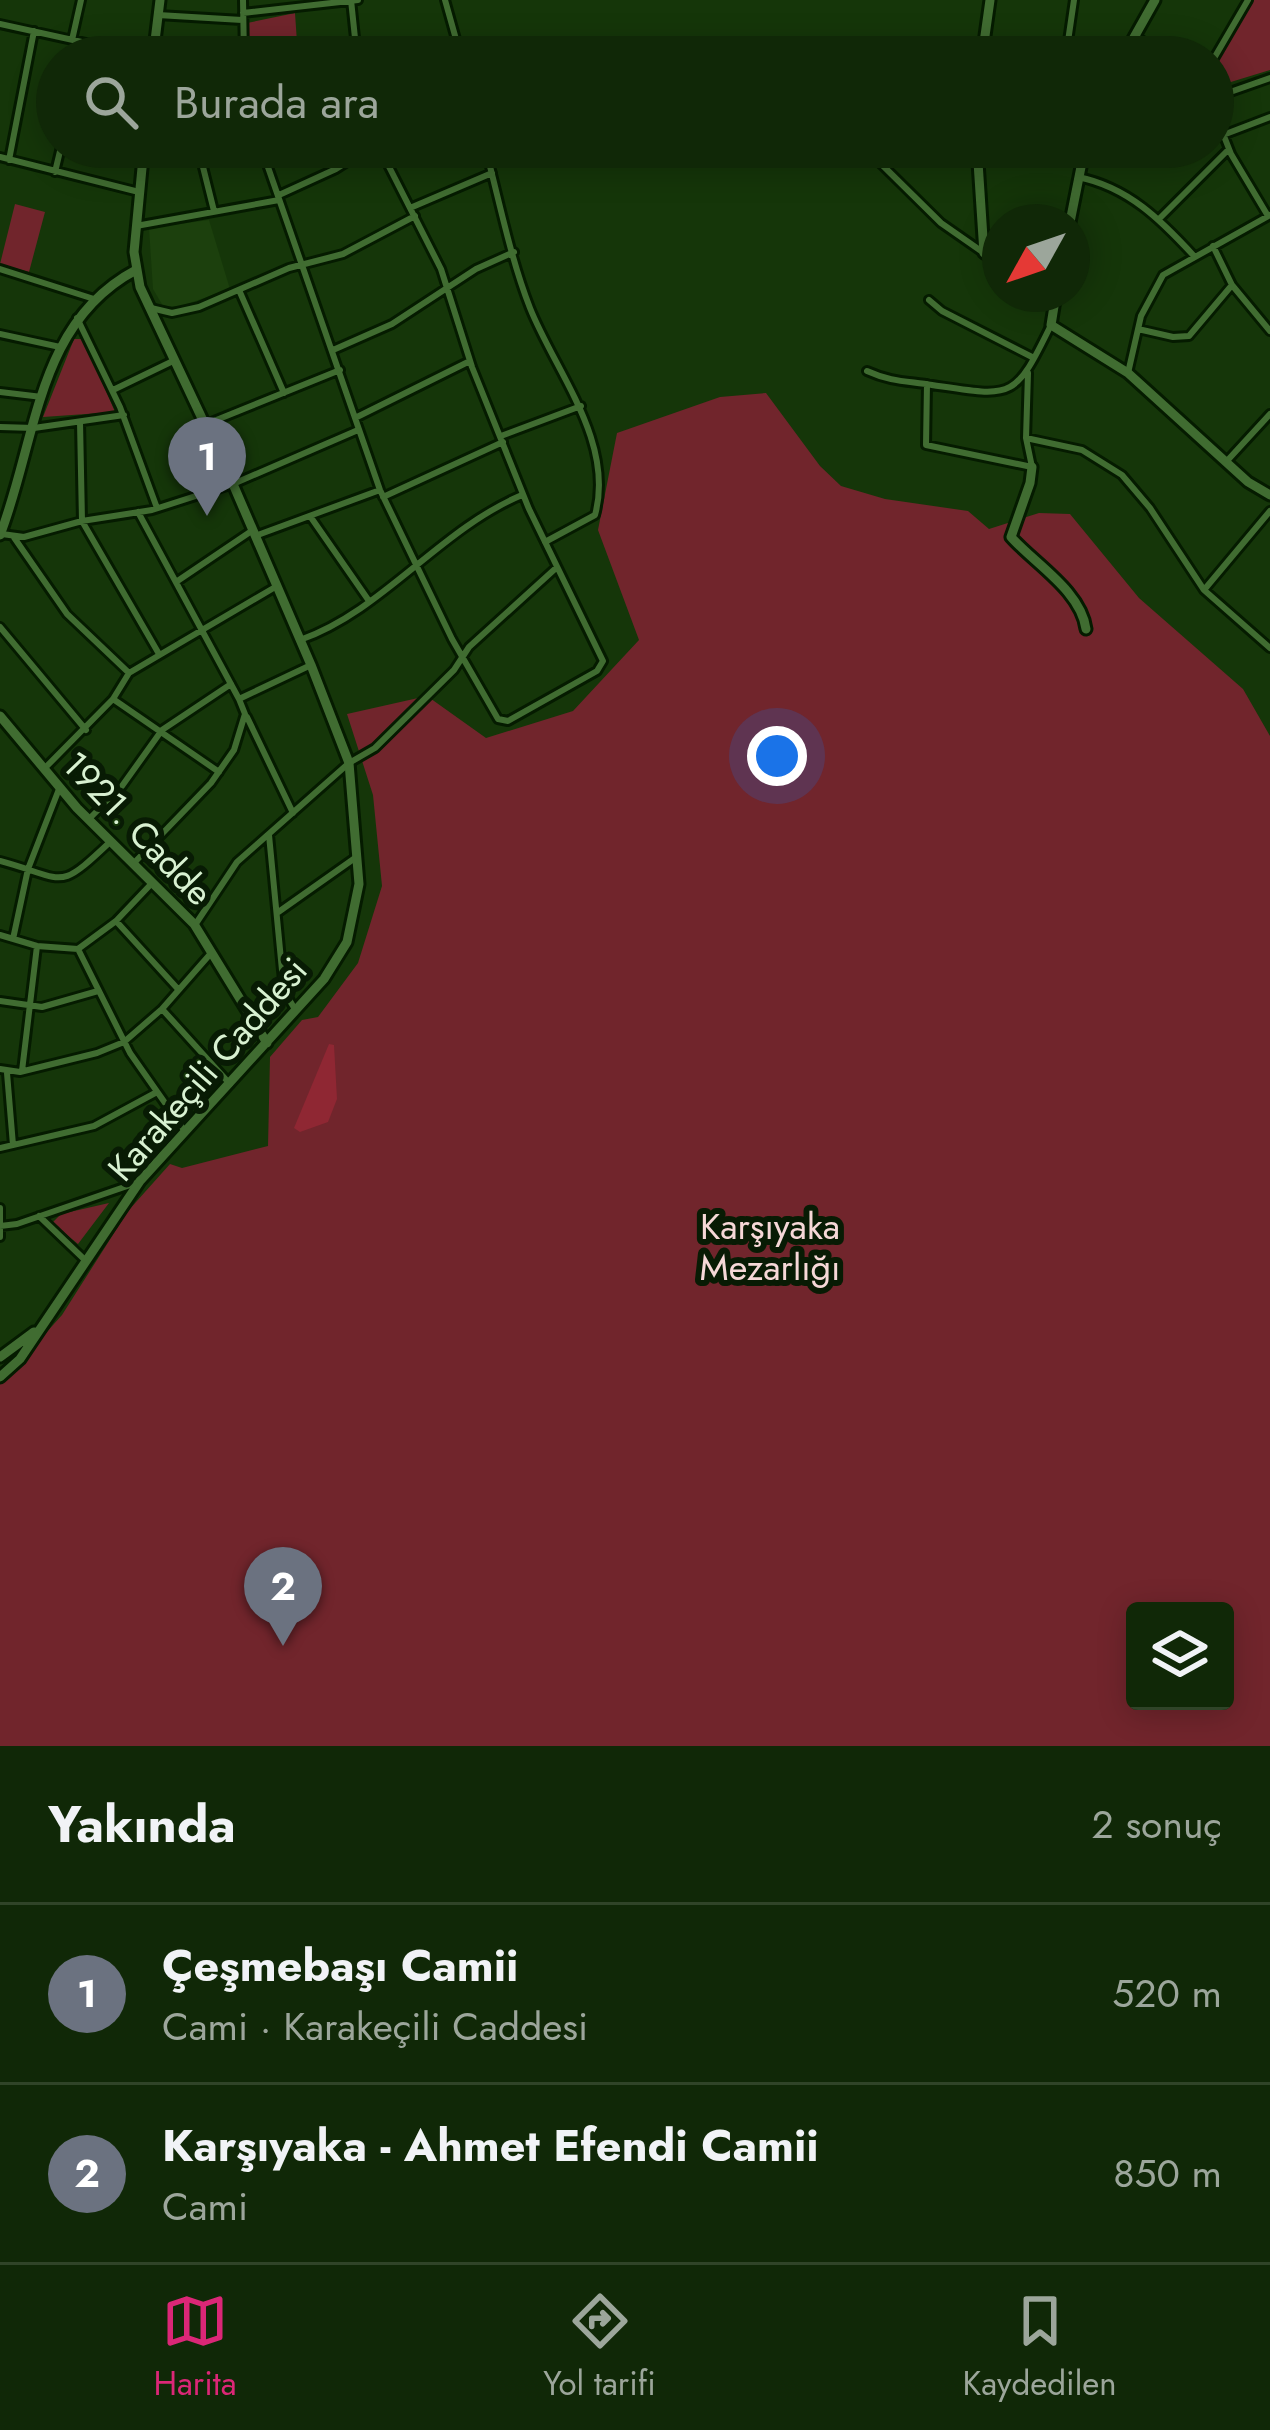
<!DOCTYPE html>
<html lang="tr">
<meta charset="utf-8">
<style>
:root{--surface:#102807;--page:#1e3415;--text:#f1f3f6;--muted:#9ca69b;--line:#304428;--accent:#db2777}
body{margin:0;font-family:Jost,sans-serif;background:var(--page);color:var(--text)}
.controls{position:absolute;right:36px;bottom:36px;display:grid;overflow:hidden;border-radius:12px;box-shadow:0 6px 30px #0003}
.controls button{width:108px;height:108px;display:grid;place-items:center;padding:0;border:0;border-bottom:3px solid var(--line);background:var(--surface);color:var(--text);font:60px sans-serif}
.compass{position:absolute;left:982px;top:204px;width:108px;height:108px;border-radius:50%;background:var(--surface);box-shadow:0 6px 30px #0003;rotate:230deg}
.you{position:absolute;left:777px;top:756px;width:42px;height:42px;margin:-30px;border:9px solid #fff;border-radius:50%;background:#1a73e8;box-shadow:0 0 0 18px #1a73e833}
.badge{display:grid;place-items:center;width:78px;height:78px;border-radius:50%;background:var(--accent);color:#fff;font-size:39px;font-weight:700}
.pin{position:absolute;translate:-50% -99px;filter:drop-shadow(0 3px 6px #0008)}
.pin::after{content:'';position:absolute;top:63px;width:42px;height:36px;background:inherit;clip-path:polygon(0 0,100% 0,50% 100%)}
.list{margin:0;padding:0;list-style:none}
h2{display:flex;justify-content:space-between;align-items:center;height:156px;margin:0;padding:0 48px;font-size:51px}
h2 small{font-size:39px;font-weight:400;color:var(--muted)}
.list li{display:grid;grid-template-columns:78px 1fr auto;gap:36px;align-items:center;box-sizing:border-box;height:180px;padding:0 48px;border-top:3px solid var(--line)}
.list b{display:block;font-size:45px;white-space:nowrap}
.list p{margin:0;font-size:39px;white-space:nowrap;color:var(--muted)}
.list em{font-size:39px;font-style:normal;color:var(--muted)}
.icon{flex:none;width:66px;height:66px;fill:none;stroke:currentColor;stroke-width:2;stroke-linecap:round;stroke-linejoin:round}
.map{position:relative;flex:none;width:1270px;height:1746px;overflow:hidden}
.search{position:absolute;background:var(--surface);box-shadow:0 6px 30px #0003;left:36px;right:36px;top:36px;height:132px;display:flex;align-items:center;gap:30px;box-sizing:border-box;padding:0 42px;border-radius:66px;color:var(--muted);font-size:45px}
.sheet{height:516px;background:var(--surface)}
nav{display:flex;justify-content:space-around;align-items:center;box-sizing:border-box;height:168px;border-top:3px solid var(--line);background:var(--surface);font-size:33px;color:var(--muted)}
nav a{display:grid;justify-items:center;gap:6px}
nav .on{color:var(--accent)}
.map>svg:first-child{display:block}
</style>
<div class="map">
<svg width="1270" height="1746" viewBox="0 0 1270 1746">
<rect width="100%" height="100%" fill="#153609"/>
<path fill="#1c400d" d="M209,220L230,289L181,306H163L153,289L149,228Z"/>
<path fill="#71252c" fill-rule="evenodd" d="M1254,0H1270V70L1221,85L1213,80V68Z
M295,13L298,57H251L247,23Z
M15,204L45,212L29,272L0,264Z
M74,339H84L115,412L43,417Z
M766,393L820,466L841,486L885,499L968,511L989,529L1039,513L1070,514L1139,598L1243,689L1270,736V1746H0V1384L62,1315L128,1211L170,1164L182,1168L268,1146L270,1057L302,1020L318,1017L358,963L382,886L373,795L347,714L427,696L486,738L573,711L639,640L598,530L617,433L720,397ZM1135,1611H1225V1701H1135Z
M109,1203L78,1244L52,1223L61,1214Z"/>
<path fill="#8f2733" d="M329,1044L334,1045L337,1099L328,1122L300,1132L294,1128Z"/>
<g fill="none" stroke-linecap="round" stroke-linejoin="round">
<g stroke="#051b00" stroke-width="12">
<path id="street" d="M243,0L244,57
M351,0L357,57
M445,0L461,57
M243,13L358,0
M158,15L242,20
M0,24L150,57
M1134,35L1165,57
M72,40L81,0
M984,48L1088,57
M1066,55L1074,0
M429,57L458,46
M1213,60L1248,0
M1213,98L1270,78
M1213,108L1231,154L1268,216
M1223,135L1270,117
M198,147L214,211
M261,147L380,490L452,639L498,719L508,721L597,671L603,661L529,509L472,367L441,269L379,147
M485,147C499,199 510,257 530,308C555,371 615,442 595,515L545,542
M864,147L941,223L984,253
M0,157L139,192
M9,160L34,31
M55,172L61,147
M1078,177C1128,187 1161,220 1194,256
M279,195L336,169L371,147
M410,208L492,173
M1159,219L1229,149
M136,226L279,200
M1213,246L1232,285L1270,331
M0,269L94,299
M239,290L284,393
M929,300L942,311L1034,358
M151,308L172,313L199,307L289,268L343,254L415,216
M77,318L120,407L157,508
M1138,329L1173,337L1189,336L1232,285
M0,334L60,347
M333,350L392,324L476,269L514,252
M867,371C891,382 907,381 932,385C1013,397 1014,401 1051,325
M1128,373L1141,316L1163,275L1270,215
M927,384L926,445L1032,467L1026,438L1028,373
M113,390L173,361
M0,392L42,397
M355,418L470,361
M80,422L82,521L159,654
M204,425L340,370
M0,427L34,428L124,415
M501,436L581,406
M1026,438L1082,450L1122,475L1150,508L1204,590L1270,648
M1226,462L1270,414
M383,497L503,442
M138,512L239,699
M310,516L369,601
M2,534L24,537L82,521L152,510L233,484L358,430
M13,536L67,614L129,673
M255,536L380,490
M176,582L253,530
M1204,590L1270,511
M0,627L86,730
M300,640C383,611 439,530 522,495
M113,699L219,772
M247,717L293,813
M44,769L113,699L129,673L277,586
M88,820L122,786L162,730L231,684
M269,835L284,991L296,1011
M0,861C67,879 56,893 110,842
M133,864L211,783L234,750L245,714L239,699L311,665
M277,913L355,858
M116,921L177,988
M195,925L237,862L349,763L375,748L454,670L469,647L556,568
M0,935L37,946L78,949L116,921L153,882
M13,939L28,869L59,789
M78,949L130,1053L184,1130
M0,1001L42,1007L98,991
M162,1009L230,1084
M0,1069L20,1072L97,1053L124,1042L162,1009L212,952
M22,1071L37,946
M7,1073L13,1145
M0,1148L94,1126L157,1092
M0,1208V1237
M39,1216L86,1261
M0,1226L17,1224L136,1183"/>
</g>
<g stroke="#051b00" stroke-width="15">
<path id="secondary" d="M153,57L160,0
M982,57L990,0
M1123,57L1155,0
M977,147L984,253L1000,263
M1070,222L1085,147
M1056,294L1051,325L1128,373L1248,482L1270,495
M1032,467L1030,483L1011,537C1035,564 1081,591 1086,629
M0,535C37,440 36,323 136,270
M0,716L77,808L194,924L267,1043
M0,1357L34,1332
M0,1377L20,1359L140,1181L324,979L347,942L359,884L349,763L311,665L233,484L140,287L134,252L144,147"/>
</g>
<use href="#street" stroke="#406c31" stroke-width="6"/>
<use href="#secondary" stroke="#406c31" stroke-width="9"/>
</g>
<g text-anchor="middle" stroke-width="12" stroke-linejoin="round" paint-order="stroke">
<g font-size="36" fill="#d8f1d1" stroke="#081b04">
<text transform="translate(138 828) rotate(46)" y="13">1921. Cadde</text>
<text transform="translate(207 1069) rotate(-49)" y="13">Karakeçili Caddesi</text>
</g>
<g font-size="36" fill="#f6d8d7" stroke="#081b04">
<text x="770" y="1239">Karşıyaka<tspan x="770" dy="41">Mezarlığı</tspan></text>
</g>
</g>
</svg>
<div class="controls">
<button><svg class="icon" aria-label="layers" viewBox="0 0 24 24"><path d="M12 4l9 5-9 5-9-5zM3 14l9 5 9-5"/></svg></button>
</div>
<svg class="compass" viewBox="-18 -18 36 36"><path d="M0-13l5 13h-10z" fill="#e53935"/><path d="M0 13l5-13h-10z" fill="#9ca69b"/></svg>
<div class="you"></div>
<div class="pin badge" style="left:207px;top:516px;background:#6b7280">1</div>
<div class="pin badge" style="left:283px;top:1646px;background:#6b7280">2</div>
<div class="search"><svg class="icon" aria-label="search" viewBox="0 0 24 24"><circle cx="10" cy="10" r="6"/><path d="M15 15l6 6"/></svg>Burada ara</div>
</div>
<section class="sheet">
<h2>Yakında<small>2 sonuç</small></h2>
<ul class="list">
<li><span class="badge" style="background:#6b7280">1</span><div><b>Çeşmebaşı Camii</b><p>Cami · Karakeçili Caddesi</p></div><em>520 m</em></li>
<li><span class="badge" style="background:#6b7280">2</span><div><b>Karşıyaka - Ahmet Efendi Camii</b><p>Cami</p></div><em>850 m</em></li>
</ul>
</section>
<nav>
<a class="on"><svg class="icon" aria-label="map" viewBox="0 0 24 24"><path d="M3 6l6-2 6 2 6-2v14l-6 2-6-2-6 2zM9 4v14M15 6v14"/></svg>Harita</a>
<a><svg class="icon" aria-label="directions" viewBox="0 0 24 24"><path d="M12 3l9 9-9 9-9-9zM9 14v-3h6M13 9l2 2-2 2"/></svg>Yol tarifi</a>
<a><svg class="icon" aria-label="saved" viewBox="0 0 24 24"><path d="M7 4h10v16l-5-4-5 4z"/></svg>Kaydedilen</a>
</nav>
